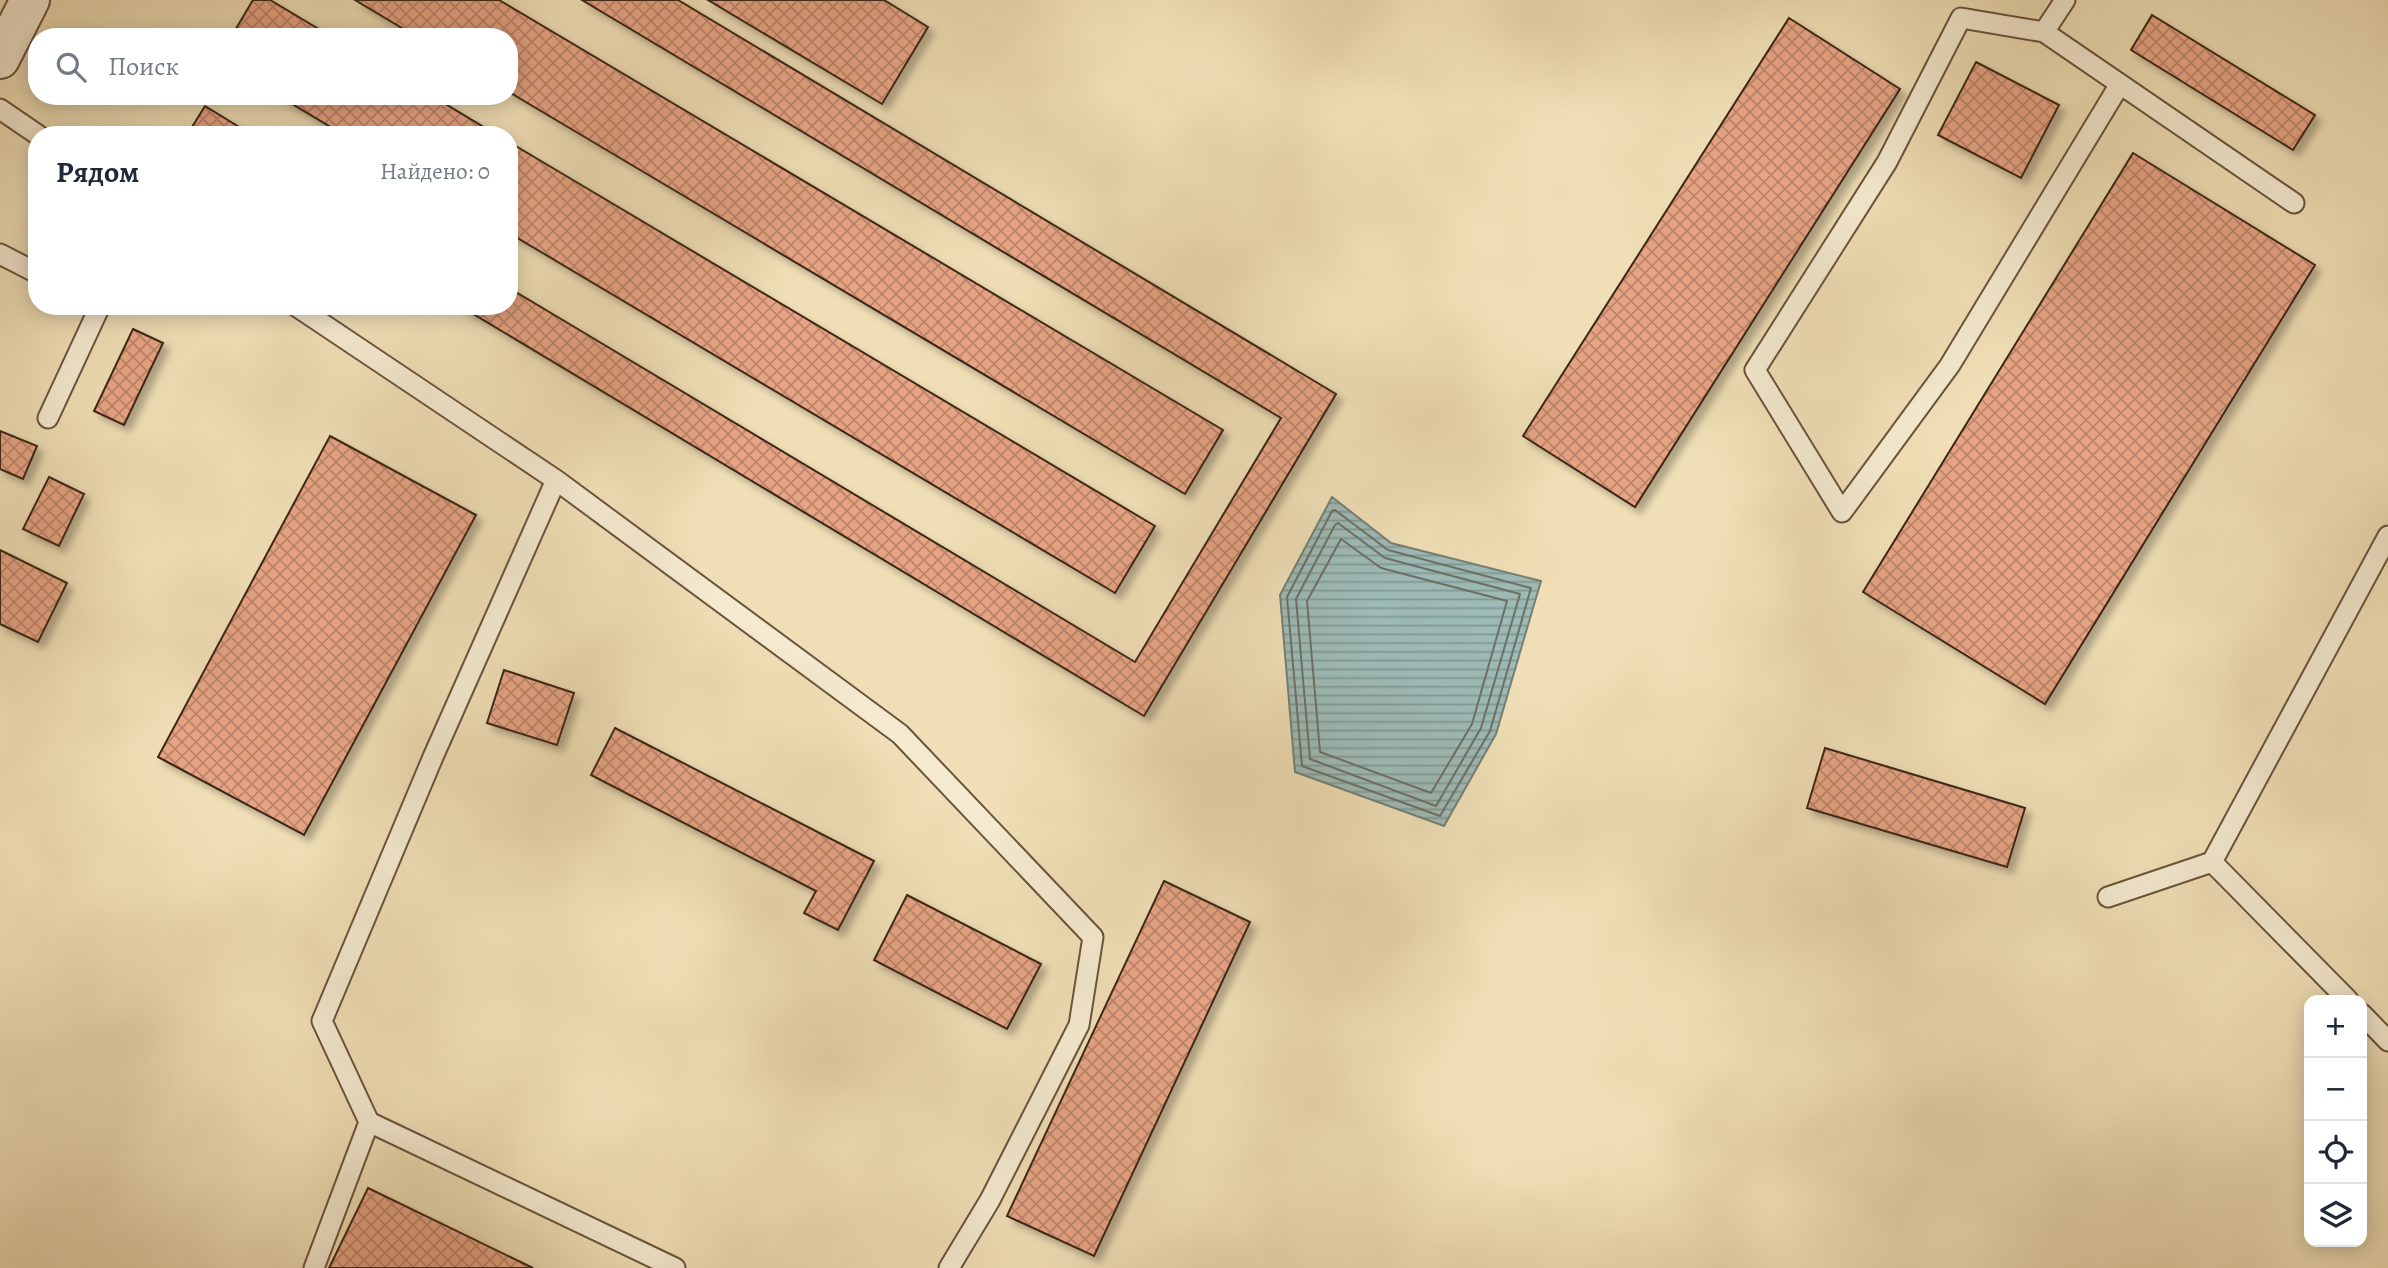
<!DOCTYPE html>
<html lang="ru">
<meta charset="utf-8">
<style>
:root{--surface:#fff;--page:#f6f6f7;--text:#1f2937;--muted:#747a83;--line:#e0e1e3}
body{margin:0;font-family:Alegreya,serif;background:var(--page);color:var(--text)}
.controls{position:absolute;right:21px;bottom:21px;display:grid;overflow:hidden;border-radius:14px;box-shadow:0 4px 18px #0003}
.controls button{width:63px;height:63px;display:grid;place-items:center;padding:0;border:0;border-bottom:2px solid var(--line);background:var(--surface);color:var(--text);font:35px sans-serif}
.list{margin:0;padding:0;list-style:none}
h2{display:flex;justify-content:space-between;align-items:center;height:91px;margin:0;padding:0 28px;font-size:30px}
h2 small{font-size:23px;font-weight:400;color:var(--muted)}
.icon{flex:none;width:38px;height:38px;fill:none;stroke:currentColor;stroke-width:2;stroke-linecap:round;stroke-linejoin:round}
.map{position:relative;flex:none;width:2388px;height:1268px;overflow:hidden}
.search{position:absolute;background:var(--surface);box-shadow:0 4px 18px #0003;left:28px;top:28px;width:490px;height:77px;display:flex;align-items:center;gap:18px;box-sizing:border-box;padding:0 24px;border-radius:28px;color:var(--muted);font-size:26px}
.panel{position:absolute;background:var(--surface);box-shadow:0 4px 18px #0003;left:28px;top:126px;width:490px;height:189px;border-radius:28px}
.map>svg:first-child{display:block}
</style>
<div class="map">
<svg width="2388" height="1268" viewBox="0 0 2388 1268">
<defs>
<pattern id="water-rules" width="6" height="5" patternUnits="userSpaceOnUse" patternTransform="scale(1.75)"><rect width="6" height="5" fill="#9dbbb7"/><path d="M0 2.5h6" fill="none" stroke="#819894"/></pattern>
<pattern id="building-cross-hatch" width="8" height="8" patternUnits="userSpaceOnUse" patternTransform="scale(1.75)"><rect width="8" height="8" fill="#e7a484"/><path d="M0 0l8 8M0 8l8-8" fill="none" stroke="#bc856b"/></pattern>
<filter id="shadow"><feDropShadow dx="6" dy="6" stdDeviation="3.5" flood-color="#0004"/></filter>
</defs>
<rect width="100%" height="100%" fill="#f0dfb6"/>
<filter id="stains"><feTurbulence type="fractalNoise" baseFrequency=".00286" numOctaves="4"/><feColorMatrix values="0 0 0 0 .2 0 0 0 0 .09 0 0 0 0 .02 0 0 0 .5 -.17"/></filter>
<radialGradient id="worn" r=".72"><stop offset=".6" stop-color="#630" stop-opacity="0"/><stop offset="1" stop-color="#630" stop-opacity=".3"/></radialGradient>
<path fill="url(#water-rules)" stroke="#767f76" stroke-width="2" d="M1332,497L1391,543L1541,581L1496,734L1444,826L1295,772L1280,595Z"/>
<g fill="none" stroke-linecap="round" stroke-linejoin="round">
<path stroke="#6c7066" stroke-width="2" d="M1335,510L1388,550L1531,588L1490,731L1440,816L1302,766L1287,597L1332,511Z
M1338,523L1385,558L1520,594L1481,728L1436,806L1310,759L1296,599L1335,525Z
M1341,539L1381,568L1507,601L1472,724L1431,793L1320,752L1307,601Z"/>
</g>
<path fill="url(#building-cross-hatch)" stroke="#3c2514" stroke-width="2" filter="url(#shadow)" d="M253,0H270L332,37H231Z
M355,0H499L1223,430L1185,494L509,92V37H417Z
M582,0H678L1336,394L1144,716L460,306H509V288L1135,662L1281,418Z
M708,0H884L928,27L882,104Z
M2152,15L2315,115L2293,150L2131,50Z
M1789,18L1900,89L1635,507L1523,436Z
M1976,62L2059,105L2021,178L1938,135Z
M279,96H432L497,135H344Z
M205,106L252,135H187Z
M509,142L1155,526L1115,593L509,233Z
M2133,153L2315,265L2045,704L1863,592Z
M133,329L163,343L124,425L94,411Z
M0,431L37,446L23,479L0,469Z
M330,436L476,515L304,835L158,757Z
M49,477L84,494L59,546L23,529Z
M0,550L67,583L38,642L0,624Z
M504,670L574,693L557,745L487,723Z
M615,728L874,861L838,930L804,913L816,891L591,775Z
M1825,748L2025,808L2007,867L1807,808Z
M1164,881L1250,922L1094,1256L1007,1216Z
M907,895L1041,964L1007,1029L874,960Z
M368,1188L533,1268H329Z"/>
<g fill="none" stroke-linecap="round" stroke-linejoin="round">
<g stroke="#69543c" stroke-width="23">
<path id="service" d="M2065,0L2044,32L2294,203
M2044,32L1961,18L1887,162L1755,370L1842,512L1950,365L2120,84
M0,109L38,135
M0,254L37,273
M296,306L556,480L433,757L322,1021L369,1122L675,1268
M48,418L100,306
M556,480L900,734L1093,937L1079,1025L990,1200L949,1268
M2212,862L2348,1000
M2108,897L2212,862L2388,536
M2362,1014L2388,1041
M314,1268L369,1122"/>
</g>
<g stroke="#69543c" stroke-width="42">
<path id="minor" d="M0,59L30,0"/>
</g>
<use href="#service" stroke="#f5ead0" stroke-width="19"/>
<use href="#minor" stroke="#f5ead0" stroke-width="38"/>
</g>
<rect width="100%" height="100%" filter="url(#stains)"/>
<rect width="100%" height="100%" fill="url(#worn)"/>
</svg>
<div class="controls">
<button>+</button>
<button>−</button>
<button><svg class="icon" aria-label="locate" viewBox="0 0 24 24"><circle cx="12" cy="12" r="6"/><path d="M12 2v4M12 18v4M2 12h4M18 12h4"/></svg></button>
<button><svg class="icon" aria-label="layers" viewBox="0 0 24 24"><path d="M12 4l9 5-9 5-9-5zM3 14l9 5 9-5"/></svg></button>
</div>
<div class="search"><svg class="icon" aria-label="search" viewBox="0 0 24 24"><circle cx="10" cy="10" r="6"/><path d="M15 15l6 6"/></svg>Поиск</div>
<section class="panel">
<h2>Рядом<small>Найдено: 0</small></h2>
<ul class="list">
</ul>
</section>
</div>
